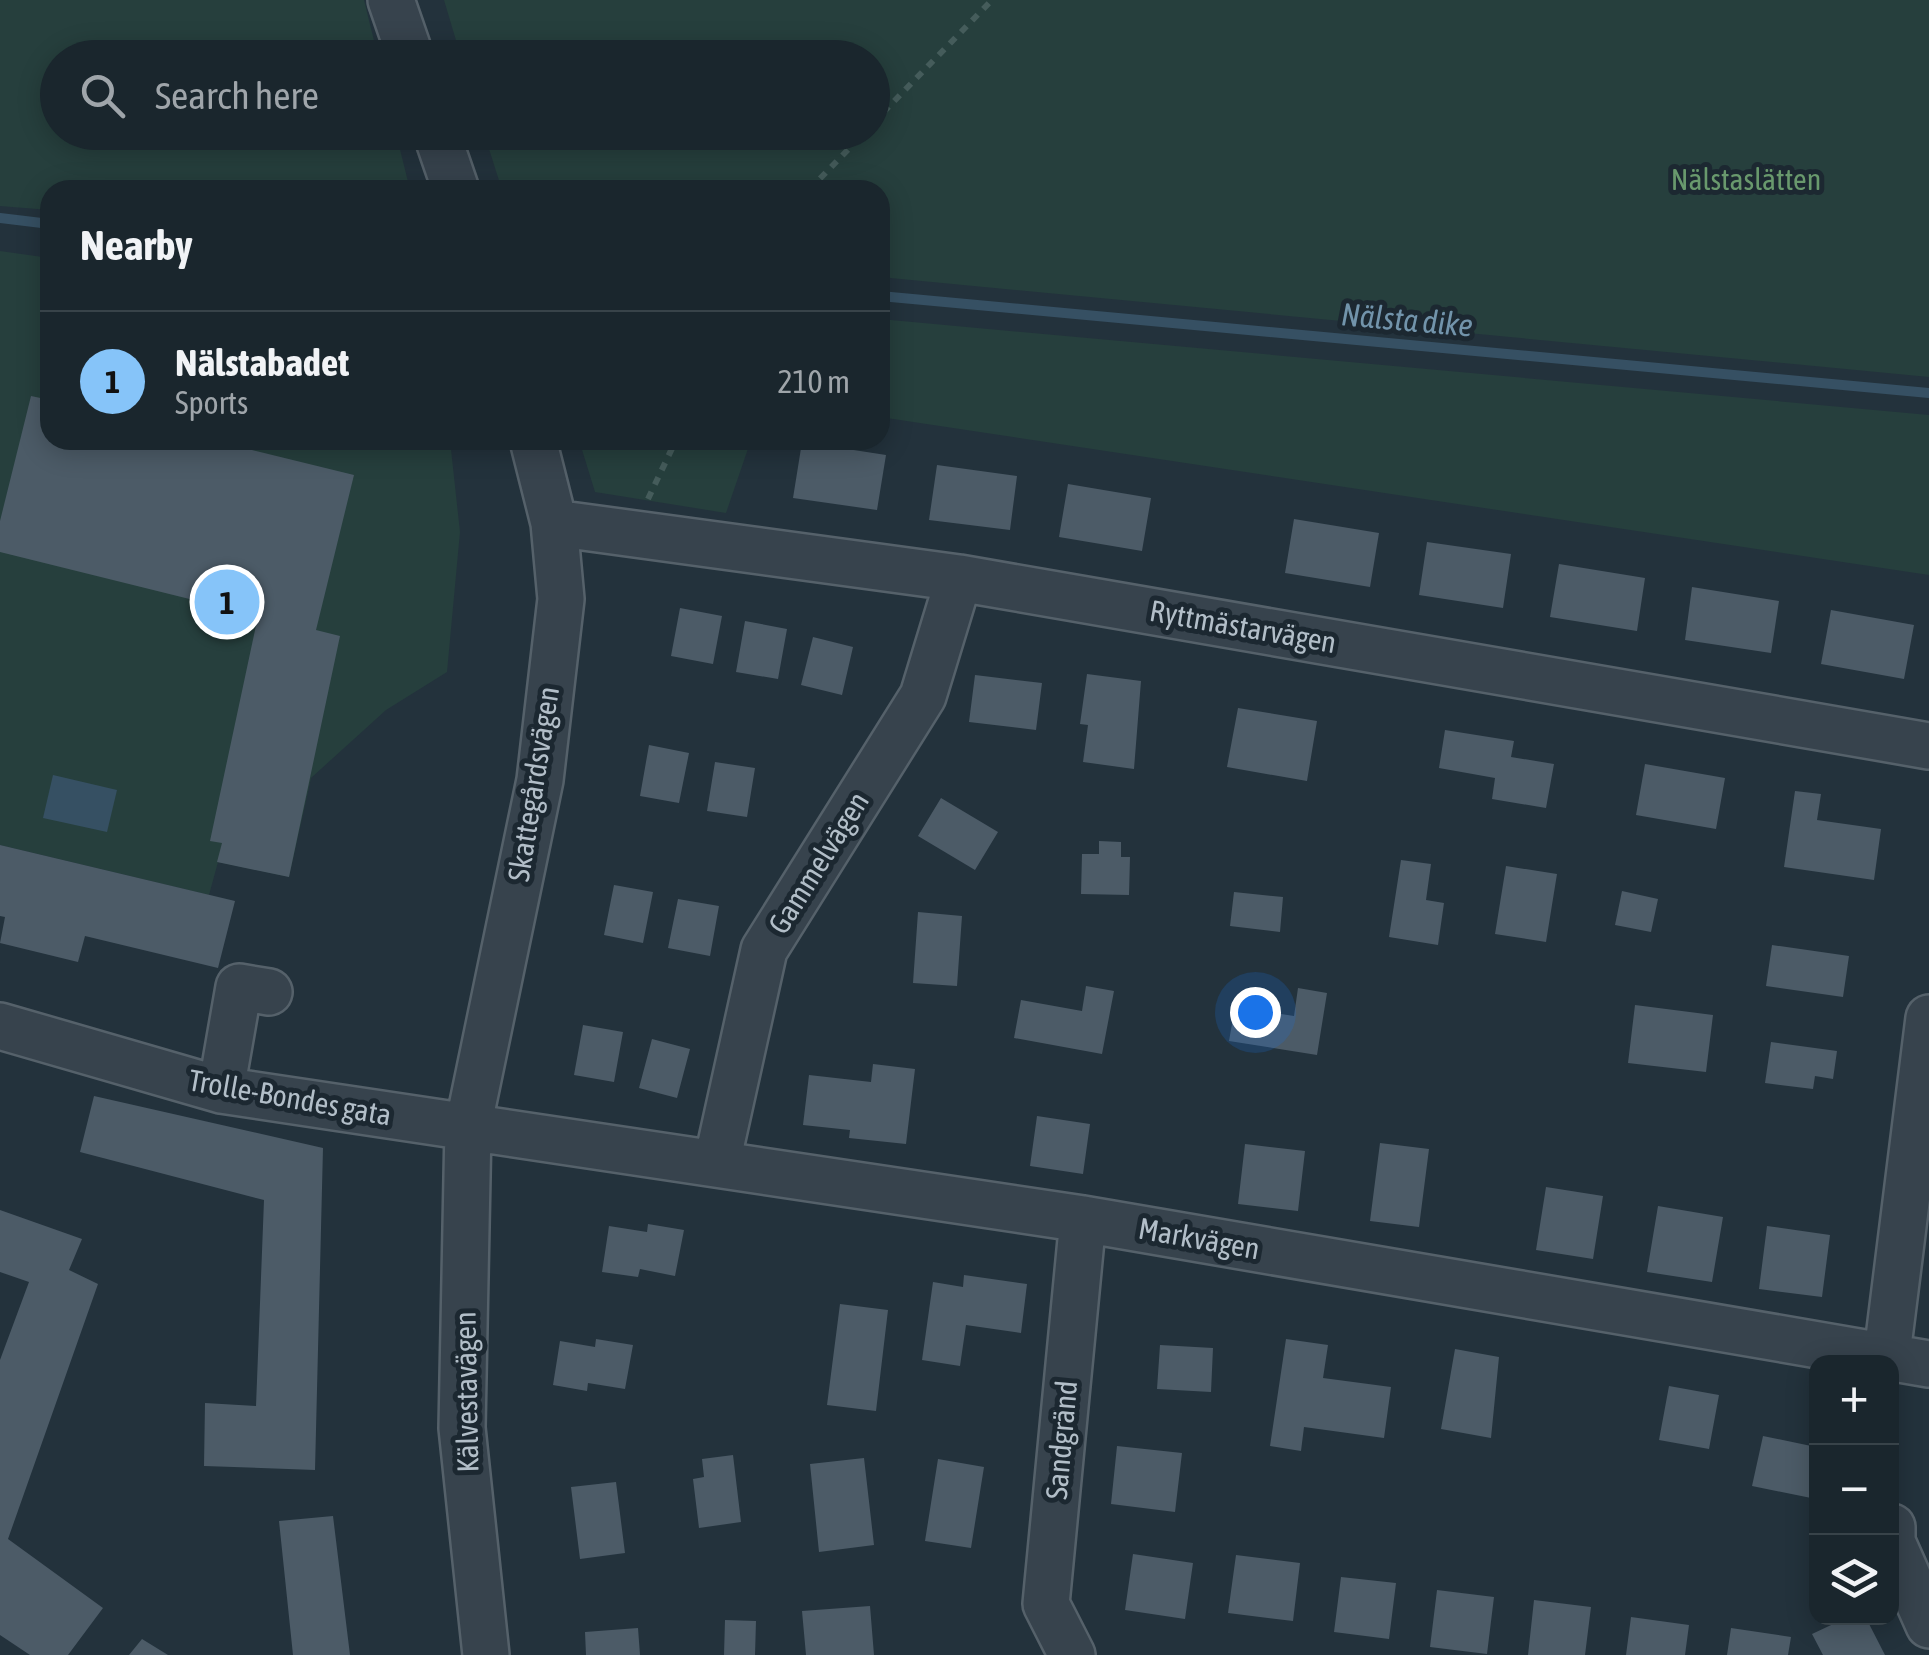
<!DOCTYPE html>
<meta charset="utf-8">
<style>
:root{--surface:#1a262d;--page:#273239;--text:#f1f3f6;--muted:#9fa5aa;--line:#384349;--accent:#86c4f9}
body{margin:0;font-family:"Asap Condensed",sans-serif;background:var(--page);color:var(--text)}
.controls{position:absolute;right:30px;bottom:30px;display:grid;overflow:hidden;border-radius:20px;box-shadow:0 5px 25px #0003}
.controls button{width:90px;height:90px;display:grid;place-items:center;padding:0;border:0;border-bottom:2px solid var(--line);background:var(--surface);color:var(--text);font:50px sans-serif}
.you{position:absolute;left:1255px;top:1012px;width:35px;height:35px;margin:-25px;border:8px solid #fff;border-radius:50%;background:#1a73e8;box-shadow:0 0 0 15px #1a73e833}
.badge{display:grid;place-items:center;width:65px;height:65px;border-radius:50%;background:var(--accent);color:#111;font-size:32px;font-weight:700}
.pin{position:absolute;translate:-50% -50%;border:5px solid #fff;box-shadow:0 2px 10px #0006}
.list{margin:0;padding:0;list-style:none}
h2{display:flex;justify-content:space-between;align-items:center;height:130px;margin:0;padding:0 40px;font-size:42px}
h2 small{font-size:32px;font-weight:400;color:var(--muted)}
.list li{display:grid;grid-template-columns:65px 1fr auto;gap:30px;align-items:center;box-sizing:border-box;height:140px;padding:0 40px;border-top:2px solid var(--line)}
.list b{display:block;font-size:38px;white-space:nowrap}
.list p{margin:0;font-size:32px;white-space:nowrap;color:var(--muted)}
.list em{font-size:32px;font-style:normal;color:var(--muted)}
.icon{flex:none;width:55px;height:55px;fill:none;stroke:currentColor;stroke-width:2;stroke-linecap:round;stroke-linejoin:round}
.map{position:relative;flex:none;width:1929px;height:1655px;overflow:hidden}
.search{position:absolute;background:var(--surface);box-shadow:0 5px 25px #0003;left:40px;top:40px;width:850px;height:110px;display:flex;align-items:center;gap:25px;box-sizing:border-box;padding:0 35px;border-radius:55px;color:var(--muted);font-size:38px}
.panel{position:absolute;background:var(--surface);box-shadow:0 5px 25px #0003;left:40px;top:180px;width:850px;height:270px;border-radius:30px}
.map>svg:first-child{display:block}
</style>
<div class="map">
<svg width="1929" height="1655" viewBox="0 0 1929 1655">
<rect width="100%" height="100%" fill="#23323c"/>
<path fill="#263f3d" d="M0,0H364L378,57L58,58V132L396,133L410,190H50V210L0,206Z
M444,0H1929V377L880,277V190H502L484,133L872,132V58L461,57Z
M0,251L50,258V440H450L460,532L447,672L386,710L311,778L289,877L218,862L209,895L0,845Z
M880,319L1929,415V575L880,417Z
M579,440H751L726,513L595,492Z"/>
<path fill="#365063" d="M53,775L117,790L107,832L43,818Z"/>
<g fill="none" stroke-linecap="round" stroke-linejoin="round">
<path stroke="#365063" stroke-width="10" d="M0,218L50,224
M880,296L1929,393"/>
</g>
<path fill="#4c5b67" d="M31,396L50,400V440H211L354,475L316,630L340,636L289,877L217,862L222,843L210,841L258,616L0,552V521Z
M802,442L886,455L877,510L793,498Z
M937,465L1017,476L1010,530L929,520Z
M1068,484L1151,498L1142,551L1059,537Z
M1294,519L1379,533L1370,587L1285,573Z
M1427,542L1511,554L1503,608L1419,595Z
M1559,564L1645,578L1637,631L1550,617Z
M1692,587L1779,601L1771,653L1685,640Z
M680,608L722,616L713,664L671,656Z
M1831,610L1914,625L1904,679L1821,664Z
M745,621L787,629L778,679L736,672Z
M813,637L853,647L842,695L801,685Z
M1087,674L1141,681L1134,769L1083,762L1088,725L1080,724Z
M975,675L1042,683L1036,730L969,722Z
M1238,708L1317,721L1307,781L1227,767Z
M1445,730L1514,741L1511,757L1554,764L1546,808L1492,799L1495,778L1439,768Z
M649,745L689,753L679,803L640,796Z
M715,762L755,768L747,817L707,811Z
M1645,764L1725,778L1716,829L1636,815Z
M1795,791L1821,794L1817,820L1881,829L1874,880L1784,867Z
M941,798L998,832L975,870L918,836Z
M1099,841L1121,842V857H1130L1129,895L1081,894L1082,854H1099Z
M0,845L235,901L218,968L85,936L78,962L0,943L5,917L0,916Z
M1401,860L1431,864L1426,900L1444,903L1438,945L1389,937Z
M1506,866L1557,874L1546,942L1495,934Z
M614,885L653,892L643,943L604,935Z
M1622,891L1658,899L1651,932L1615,925Z
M1234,892L1283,897L1280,932L1230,926Z
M678,899L719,906L710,956L668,948Z
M918,912L962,916L957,986L913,983Z
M1772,945L1849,956L1843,997L1766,986Z
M1086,986L1114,991L1102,1054L1014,1038L1021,1000L1082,1011Z
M1298,988L1327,993L1317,1055L1229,1041L1235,1007L1294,1016Z
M1635,1005L1713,1015L1706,1072L1628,1063Z
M583,1025L623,1032L614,1082L574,1075Z
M652,1039L690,1049L677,1098L639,1088Z
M1771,1042L1837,1051L1833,1079L1815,1076L1813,1089L1765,1083Z
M873,1064L915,1069L906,1144L849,1138L850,1130L803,1125L809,1075L871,1082Z
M94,1096L323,1148L315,1470L204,1466L205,1403L256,1406L264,1200L80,1152Z
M1037,1116L1090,1124L1083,1174L1030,1166Z
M1380,1143L1429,1149L1419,1227L1370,1221Z
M1245,1144L1305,1151L1298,1211L1238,1204Z
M1546,1187L1603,1196L1593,1259L1536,1250Z
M1658,1206L1723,1217L1712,1282L1647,1272Z
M0,1210L82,1239L69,1270L98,1284L8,1539L103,1608L68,1655H30L0,1635V1360L29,1282L0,1272Z
M648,1224L684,1230L675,1276L640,1269L638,1277L602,1272L609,1226L647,1232Z
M1767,1226L1830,1235L1822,1297L1759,1289Z
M964,1275L1027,1284L1021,1333L966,1325L960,1366L922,1360L933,1282L963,1287Z
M840,1304L888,1310L876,1411L827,1405Z
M596,1339L633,1345L625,1389L588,1383L587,1391L553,1385L560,1341L595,1347Z
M1286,1339L1328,1345L1323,1378L1391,1387L1384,1438L1304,1427L1301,1451L1270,1446Z
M1160,1345L1213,1348L1211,1392L1157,1389Z
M1455,1349L1499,1357L1491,1438L1441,1429Z
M1669,1386L1719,1395L1709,1449L1659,1440Z
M1763,1436L1816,1447V1499L1752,1486Z
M1117,1446L1182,1453L1175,1512L1111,1504Z
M733,1455L741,1522L699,1528L693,1479L704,1477L702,1459Z
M864,1458L874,1545L819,1552L810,1464Z
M938,1459L984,1467L971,1548L925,1541Z
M616,1482L625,1553L580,1559L571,1487Z
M333,1516L350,1655H293L279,1521Z
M1133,1554L1193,1563L1185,1619L1125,1610Z
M1236,1555L1300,1563L1293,1621L1228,1613Z
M1341,1577L1396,1583L1389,1639L1334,1632Z
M1437,1590L1494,1597L1487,1654L1430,1647Z
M1534,1600L1591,1607L1585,1655H1528Z
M870,1606L874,1655H806L802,1611Z
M1631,1617L1689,1625L1685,1655H1626Z
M1846,1618H1866L1885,1655H1823L1812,1634Z
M725,1620L756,1621L755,1655H724Z
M638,1628L640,1655H586L585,1632Z
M1731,1628L1791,1637L1788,1655H1727Z
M142,1639L168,1655H129Z"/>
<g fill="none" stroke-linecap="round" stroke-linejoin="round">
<g stroke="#55616a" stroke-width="50">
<path id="minor" d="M391,0L411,58
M436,132L456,190
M554,523L959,578L1929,746
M0,1026L221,1090L1083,1219L1929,1364
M221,1090L239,987L269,992
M717,1162L764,950L923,696L959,578
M1886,1362L1929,1018
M1892,1527V1542L1929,1625
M486,1655L462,1428L468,1127L540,780L561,599L554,523L533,440
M1072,1655L1046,1604L1083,1219"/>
</g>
<path stroke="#455c5b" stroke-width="6" stroke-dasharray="8 8" stroke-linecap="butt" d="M872,124L992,0
M809,190L865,132
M648,499L676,440"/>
<use href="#minor" stroke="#37434d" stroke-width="45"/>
</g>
<g text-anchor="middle" stroke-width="10" stroke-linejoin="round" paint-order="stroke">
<g font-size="30" fill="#69996d" stroke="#1c2831">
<text x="1746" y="190">Nälstaslätten</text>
</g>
<g font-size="30" fill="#b2bec8" stroke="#1c2831">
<text transform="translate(1243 627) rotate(10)" y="10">Ryttmästarvägen</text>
<text transform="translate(534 784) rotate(-81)" y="10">Skattegårdsvägen</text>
<text transform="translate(819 863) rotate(-58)" y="10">Gammelvägen</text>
<text transform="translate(290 1098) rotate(10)" y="10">Trolle-Bondes gata</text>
<text transform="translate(1199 1239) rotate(10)" y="10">Markvägen</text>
<text transform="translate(467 1392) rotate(-91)" y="10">Kälvestavägen</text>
<text transform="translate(1062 1440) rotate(-85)" y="10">Sandgränd</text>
</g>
<g font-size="32" font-style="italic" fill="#7294ab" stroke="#1c2831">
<text transform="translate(1407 320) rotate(5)" y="11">Nälsta dike</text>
</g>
</g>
</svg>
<div class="controls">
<button>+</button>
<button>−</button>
<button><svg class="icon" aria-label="layers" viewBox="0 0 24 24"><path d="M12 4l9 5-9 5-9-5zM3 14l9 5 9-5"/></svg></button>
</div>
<div class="you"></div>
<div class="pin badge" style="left:227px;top:602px">1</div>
<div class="search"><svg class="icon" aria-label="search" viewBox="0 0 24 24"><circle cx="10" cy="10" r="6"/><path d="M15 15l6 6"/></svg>Search here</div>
<section class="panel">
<h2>Nearby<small></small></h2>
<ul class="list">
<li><span class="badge">1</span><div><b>Nälstabadet</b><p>Sports</p></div><em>210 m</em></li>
</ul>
</section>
</div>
